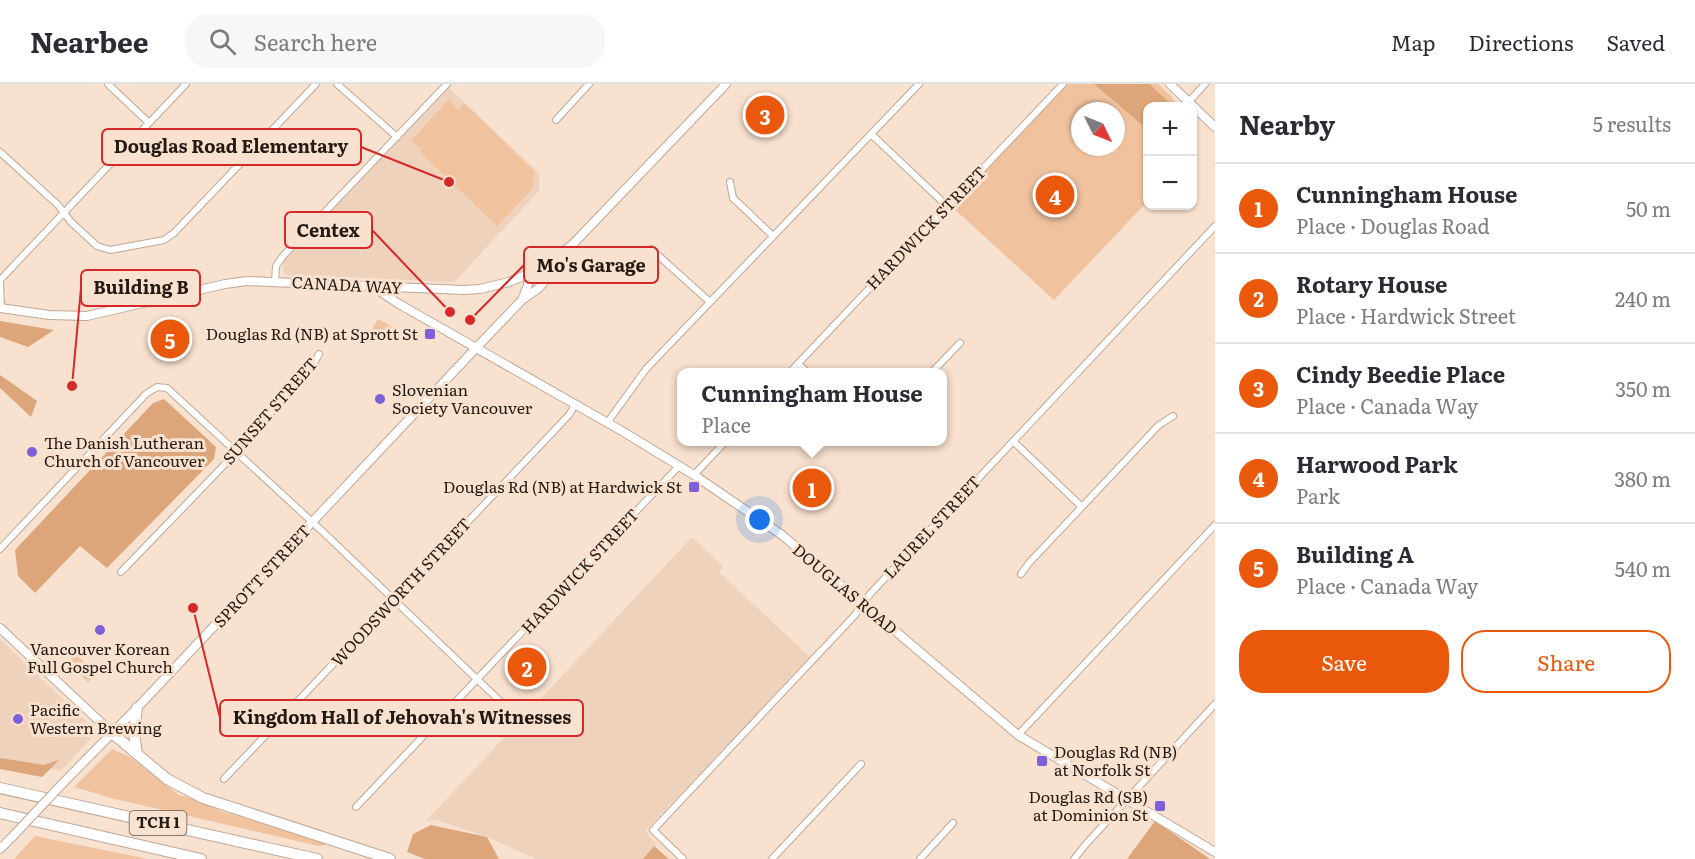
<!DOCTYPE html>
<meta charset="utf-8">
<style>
:root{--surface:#fff;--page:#f7f7f7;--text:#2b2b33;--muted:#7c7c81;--line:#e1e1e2;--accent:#ea580c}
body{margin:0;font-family:Literata,serif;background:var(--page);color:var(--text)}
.controls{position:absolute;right:18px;top:18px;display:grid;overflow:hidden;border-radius:12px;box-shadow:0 2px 4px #0004}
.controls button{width:54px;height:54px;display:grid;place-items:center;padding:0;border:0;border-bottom:2px solid var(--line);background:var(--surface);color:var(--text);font:30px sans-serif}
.compass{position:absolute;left:1071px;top:18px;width:54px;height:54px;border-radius:50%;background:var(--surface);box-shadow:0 2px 4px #0004;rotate:133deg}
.you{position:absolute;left:760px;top:436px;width:21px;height:21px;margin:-15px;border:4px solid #fff;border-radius:50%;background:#1a73e8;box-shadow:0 0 0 9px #1a73e833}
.badge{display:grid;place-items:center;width:39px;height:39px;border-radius:50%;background:var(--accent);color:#fff;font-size:20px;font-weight:700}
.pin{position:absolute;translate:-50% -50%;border:3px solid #fff;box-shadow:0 2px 6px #0006}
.popup{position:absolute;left:677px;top:284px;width:270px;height:78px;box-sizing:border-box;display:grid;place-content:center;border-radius:12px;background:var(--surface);filter:drop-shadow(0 2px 4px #0005);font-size:20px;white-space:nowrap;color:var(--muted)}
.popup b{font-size:22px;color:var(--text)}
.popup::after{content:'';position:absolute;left:50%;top:100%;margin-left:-12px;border:12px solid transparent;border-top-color:var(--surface)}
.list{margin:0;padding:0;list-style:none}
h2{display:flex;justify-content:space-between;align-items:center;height:78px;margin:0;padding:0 24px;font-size:26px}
h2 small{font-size:20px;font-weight:400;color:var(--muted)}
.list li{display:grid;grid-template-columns:39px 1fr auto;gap:18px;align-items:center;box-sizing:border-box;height:90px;padding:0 24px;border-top:2px solid var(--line)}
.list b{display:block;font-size:22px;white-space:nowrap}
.list p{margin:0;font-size:20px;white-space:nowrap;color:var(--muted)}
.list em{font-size:20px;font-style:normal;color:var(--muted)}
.actions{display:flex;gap:12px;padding:18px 24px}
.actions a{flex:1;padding:14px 0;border:2px solid var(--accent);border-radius:24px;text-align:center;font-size:21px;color:var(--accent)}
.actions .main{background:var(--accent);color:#fff}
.icon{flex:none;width:33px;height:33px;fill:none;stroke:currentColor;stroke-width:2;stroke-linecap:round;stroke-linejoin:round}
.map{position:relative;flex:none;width:1215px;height:775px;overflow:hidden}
header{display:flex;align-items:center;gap:36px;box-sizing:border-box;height:84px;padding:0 30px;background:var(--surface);border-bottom:2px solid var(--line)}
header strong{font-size:28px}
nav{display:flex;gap:33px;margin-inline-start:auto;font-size:21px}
.search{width:420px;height:54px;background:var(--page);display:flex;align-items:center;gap:15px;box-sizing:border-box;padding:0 21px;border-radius:24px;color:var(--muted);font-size:22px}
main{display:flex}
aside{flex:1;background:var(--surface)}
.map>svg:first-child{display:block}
</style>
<header>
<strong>Nearbee</strong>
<div class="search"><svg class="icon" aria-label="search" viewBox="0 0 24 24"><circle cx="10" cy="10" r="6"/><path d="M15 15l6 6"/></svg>Search here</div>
<nav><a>Map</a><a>Directions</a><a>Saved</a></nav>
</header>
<main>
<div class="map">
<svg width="1215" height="775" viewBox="0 0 1215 775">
<rect width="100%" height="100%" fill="#f9e1cf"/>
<path fill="#efd2bc" d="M449,4L539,89V107L454,198L287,191L284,189L283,184L284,177Z
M692,453L723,482L719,488L811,574L645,747L657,760L643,775H536L487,753L436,736L426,737Z
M0,555L91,642V654L61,687L0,675Z"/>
<path fill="#f0c29e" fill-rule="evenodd" d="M1068,0H1158L1173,14L1177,22H1148L1147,118L1054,216L952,123ZM1080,27H1116V63H1080Z
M449,15L458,26L464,19L534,87L532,105L497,142L420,68L429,56L421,65L411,57Z
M378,235L393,243L385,257L370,248Z
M75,570L97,589L88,598L67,579Z
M112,665L130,673L179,711L198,716L220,727L332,759L319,762L115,715L74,703Z
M35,752L148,775H14Z"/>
<path fill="#dca57a" d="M1094,0H1149L1172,21L1148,22L1147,45Z
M0,237L54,246L28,263L0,253Z
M0,291L37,317L31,333L0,304Z
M164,315L216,363L214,375L107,484L80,462L35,509L18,492L15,466L153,319Z
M0,674L44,681L59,676L42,693L0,685Z
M1155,737L1210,775H1127Z
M431,741L487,753L499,775H425L407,768L413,750Z
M654,762L669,775H643Z"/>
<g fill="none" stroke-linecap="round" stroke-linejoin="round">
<g stroke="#bea796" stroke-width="8">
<path id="street" d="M108,0L149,39
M337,0L397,53
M1185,22L1205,0
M556,36L589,0
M871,50L947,122
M0,68L58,121L71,138L97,162L110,166L164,156L174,149L316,0
M730,98L733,114L773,152
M651,165L710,218
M0,196L186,0
M0,198L1,224
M275,198L276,182L283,172L447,0
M798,280L807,288
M790,288L1063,0
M932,288L960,259
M607,339L646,285L919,0
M1013,357L1082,423
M694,391L725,358
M0,465L146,310L157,303L167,304L322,447L522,638
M121,488L228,377L311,284L319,270
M1021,490L1029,479L1159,341L1173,332
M1018,651L1215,441
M224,695L569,331L575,321
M356,723L679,382
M683,775L653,746L855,531L870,510L1215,142
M772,775L861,680
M920,775L953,739
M1074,775L1086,760L1215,620"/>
</g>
<g stroke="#bea796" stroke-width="10">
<path id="secondary" d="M1170,0L1215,43
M372,202L399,220L622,347L694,391L782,451L1018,651L1215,768
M522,216L528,201V190
M0,224L49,231L87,232L225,200L247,197L464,206L480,205L509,198L528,190L545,182L573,160L726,0
M0,544L112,649
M64,698L137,624L476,264L522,216L539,204L550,190L559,174
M0,765L12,753"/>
</g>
<g stroke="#bea796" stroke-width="12">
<path id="highway" d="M112,649L167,695L203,714L390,775
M137,670L134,649L137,624
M0,704L317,775
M0,729L201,775"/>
</g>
<use href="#street" stroke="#fff" stroke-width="6"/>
<use href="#secondary" stroke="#fff" stroke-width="8"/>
<use href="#highway" stroke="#fff" stroke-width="10"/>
<g stroke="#bea796" stroke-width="10" stroke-linecap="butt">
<path id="secondary-bridge" d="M12,753L64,698"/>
</g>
<use href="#secondary-bridge" stroke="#fff" stroke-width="8"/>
</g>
<g fill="#7c5fda" stroke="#f9e1cf" stroke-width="2">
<rect x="424" y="244" width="12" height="12" rx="3"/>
<circle cx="380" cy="315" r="6"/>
<circle cx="32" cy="368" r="6"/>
<rect x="688" y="397" width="12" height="12" rx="3"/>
<circle cx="100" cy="546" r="6"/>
<circle cx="18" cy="635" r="6"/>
<rect x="1036" y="671" width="12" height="12" rx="3"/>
<rect x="1154" y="716" width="12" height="12" rx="3"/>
</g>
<g text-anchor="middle" stroke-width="6" stroke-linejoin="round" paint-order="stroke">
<rect fill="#f9e1cf" stroke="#62564b" stroke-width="1.5" x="129.5" y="727" width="57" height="24" rx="4.5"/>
<g font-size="15" font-weight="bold" fill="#221a13">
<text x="158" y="744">TCH 1</text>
</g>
<g font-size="16" fill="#221a13" stroke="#f9e1cf">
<text transform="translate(926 144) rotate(-46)" y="6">HARDWICK STREET</text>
<text transform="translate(347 201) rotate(3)" y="6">CANADA WAY</text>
<text transform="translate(270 327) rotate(-49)" y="6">SUNSET STREET</text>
<text transform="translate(932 443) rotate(-47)" y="6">LAUREL STREET</text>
<text transform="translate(580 487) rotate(-47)" y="6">HARDWICK STREET</text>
<text transform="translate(262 492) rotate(-47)" y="6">SPROTT STREET</text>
<text transform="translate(845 505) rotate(40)" y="6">DOUGLAS ROAD</text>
<text transform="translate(401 508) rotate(-47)" y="6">WOODSWORTH STREET</text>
</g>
<g font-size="16" fill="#221a13" stroke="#f9e1cf" text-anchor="start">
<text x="418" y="256" text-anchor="end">Douglas Rd (NB) at Sprott St</text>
<text x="392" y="312">Slovenian<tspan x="392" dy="18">Society Vancouver</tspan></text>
<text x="44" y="365">The Danish Lutheran<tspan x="44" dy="18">Church of Vancouver</tspan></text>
<text x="682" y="409" text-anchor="end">Douglas Rd (NB) at Hardwick St</text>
<text x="100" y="571" text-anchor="middle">Vancouver Korean<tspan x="100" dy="18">Full Gospel Church</tspan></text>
<text x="30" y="632">Pacific<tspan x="30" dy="18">Western Brewing</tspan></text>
<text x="1054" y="674">Douglas Rd (NB)<tspan x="1054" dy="18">at Norfolk St</tspan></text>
<text x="1148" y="719" text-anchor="end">Douglas Rd (SB)<tspan x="1148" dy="18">at Dominion St</tspan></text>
</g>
</g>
<path fill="none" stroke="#d62828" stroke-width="2" d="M449 98L361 63M450 228L372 146M470 236L524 181M72 302L81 204M193 524L220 634"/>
<g fill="#d62828" stroke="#f9e1cf" stroke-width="2">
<circle cx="449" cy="98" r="6"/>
<circle cx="450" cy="228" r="6"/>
<circle cx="470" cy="236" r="6"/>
<circle cx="72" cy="302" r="6"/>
<circle cx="193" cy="524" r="6"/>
</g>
<g fill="#f9e1cf" stroke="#d62828" stroke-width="2">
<rect x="102" y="45" width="259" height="36" rx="6"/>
<rect x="285" y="128" width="87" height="36" rx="6"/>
<rect x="524" y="163" width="134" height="36" rx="6"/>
<rect x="81" y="186" width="119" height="36" rx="6"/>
<rect x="220" y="616" width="363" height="36" rx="6"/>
</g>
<g font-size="18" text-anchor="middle" font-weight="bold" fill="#221a13">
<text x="231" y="69">Douglas Road Elementary</text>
<text x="328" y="153">Centex</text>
<text x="591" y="188">Mo's Garage</text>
<text x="141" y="210">Building B</text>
<text x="402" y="640">Kingdom Hall of Jehovah's Witnesses</text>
</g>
</svg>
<div class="controls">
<button>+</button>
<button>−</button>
</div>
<svg class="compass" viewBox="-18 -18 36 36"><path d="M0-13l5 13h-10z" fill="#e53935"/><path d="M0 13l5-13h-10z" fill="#7c7c81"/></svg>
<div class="you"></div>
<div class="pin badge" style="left:812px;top:404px">1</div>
<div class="popup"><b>Cunningham House</b>Place</div>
<div class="pin badge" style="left:527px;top:583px">2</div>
<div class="pin badge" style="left:765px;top:31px">3</div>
<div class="pin badge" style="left:1055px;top:111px">4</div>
<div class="pin badge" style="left:170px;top:255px">5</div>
</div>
<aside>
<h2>Nearby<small>5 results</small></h2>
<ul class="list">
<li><span class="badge">1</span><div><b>Cunningham House</b><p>Place · Douglas Road</p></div><em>50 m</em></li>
<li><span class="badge">2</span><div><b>Rotary House</b><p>Place · Hardwick Street</p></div><em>240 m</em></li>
<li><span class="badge">3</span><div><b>Cindy Beedie Place</b><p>Place · Canada Way</p></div><em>350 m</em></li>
<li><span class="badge">4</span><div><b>Harwood Park</b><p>Park</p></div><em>380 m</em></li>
<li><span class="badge">5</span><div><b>Building A</b><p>Place · Canada Way</p></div><em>540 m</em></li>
</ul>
<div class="actions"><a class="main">Save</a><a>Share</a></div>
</aside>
</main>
